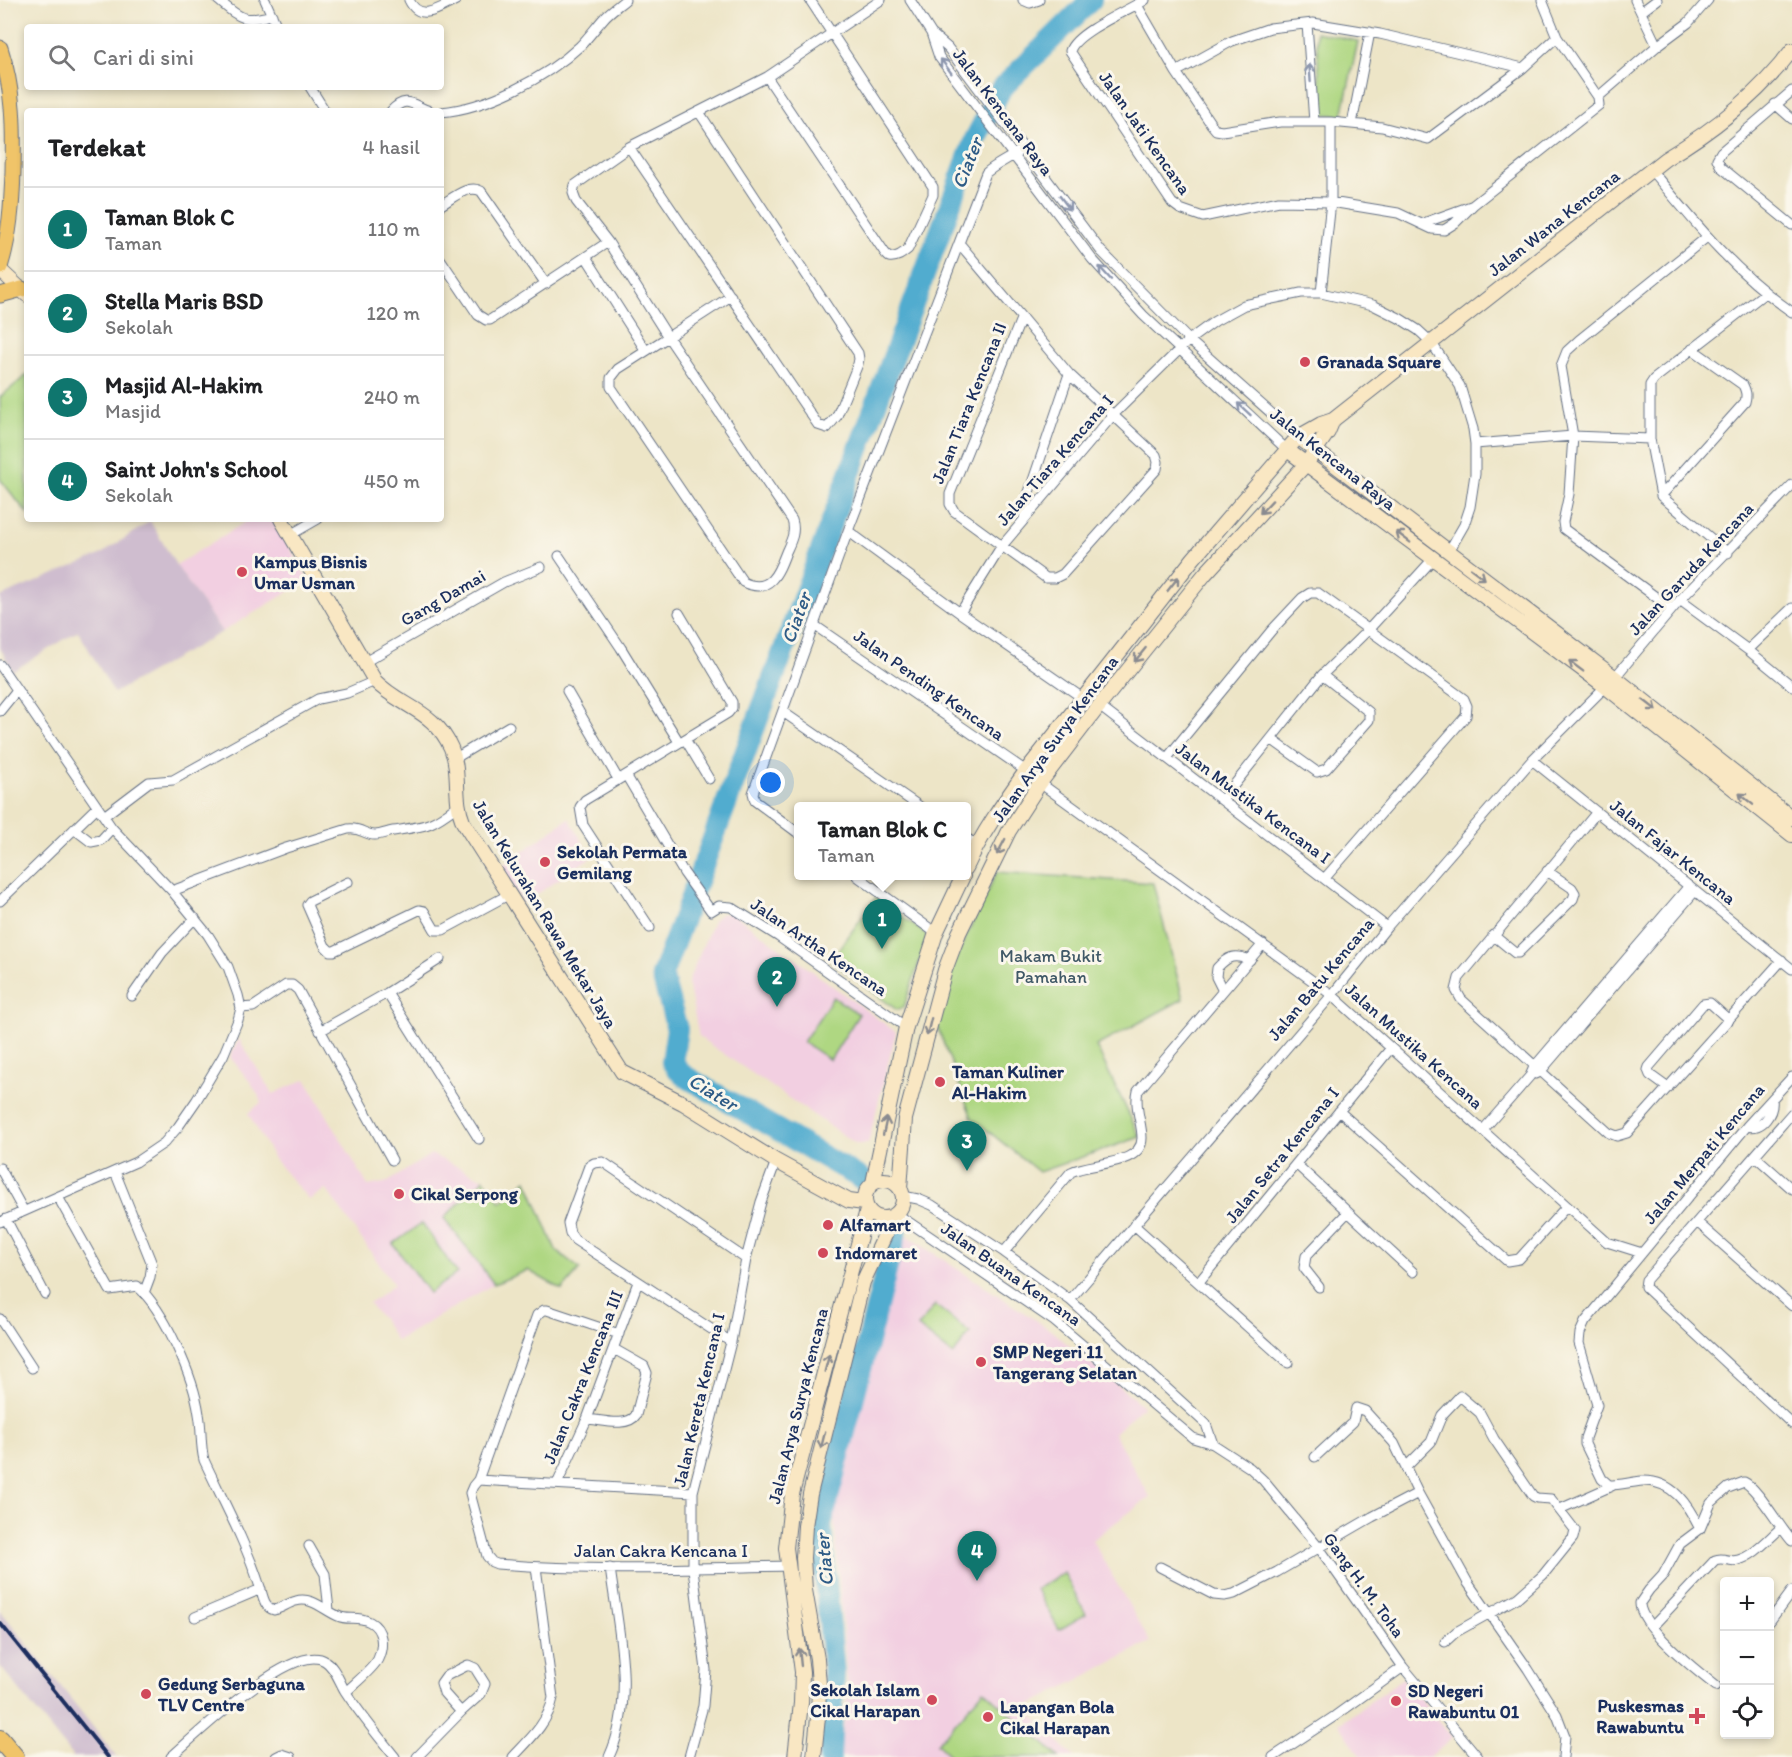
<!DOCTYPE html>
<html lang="id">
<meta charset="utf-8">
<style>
:root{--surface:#fff;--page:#f2f2f2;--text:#202124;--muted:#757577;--line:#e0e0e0;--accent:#0f766e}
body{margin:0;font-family:Itim,sans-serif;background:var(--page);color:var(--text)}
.controls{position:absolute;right:18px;bottom:18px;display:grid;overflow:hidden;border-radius:6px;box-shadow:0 3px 9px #0003}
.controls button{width:54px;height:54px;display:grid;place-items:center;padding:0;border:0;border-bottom:2px solid var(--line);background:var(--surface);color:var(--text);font:30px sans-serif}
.you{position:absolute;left:771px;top:783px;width:21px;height:21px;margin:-15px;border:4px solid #fff;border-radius:50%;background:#1a73e8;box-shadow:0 0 0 9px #1a73e833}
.badge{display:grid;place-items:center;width:39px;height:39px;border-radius:50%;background:var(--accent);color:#fff;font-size:20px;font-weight:700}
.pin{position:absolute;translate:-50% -50px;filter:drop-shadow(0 2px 3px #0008)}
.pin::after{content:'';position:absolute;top:32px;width:21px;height:18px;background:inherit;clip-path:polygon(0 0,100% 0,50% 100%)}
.popup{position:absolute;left:794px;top:802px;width:177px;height:78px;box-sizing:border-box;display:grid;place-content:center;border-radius:6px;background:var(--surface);filter:drop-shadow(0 2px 4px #0005);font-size:20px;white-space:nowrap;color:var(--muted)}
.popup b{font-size:22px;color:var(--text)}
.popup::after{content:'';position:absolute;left:50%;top:100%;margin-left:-12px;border:12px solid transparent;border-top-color:var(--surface)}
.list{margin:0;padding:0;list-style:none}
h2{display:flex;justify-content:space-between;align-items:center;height:78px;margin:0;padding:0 24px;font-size:26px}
h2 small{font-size:20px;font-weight:400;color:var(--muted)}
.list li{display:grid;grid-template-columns:39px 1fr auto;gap:18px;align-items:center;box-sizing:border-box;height:84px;padding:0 24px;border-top:2px solid var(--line)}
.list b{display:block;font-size:22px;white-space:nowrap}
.list p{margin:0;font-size:20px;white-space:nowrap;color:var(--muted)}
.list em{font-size:20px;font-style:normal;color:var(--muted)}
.icon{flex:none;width:33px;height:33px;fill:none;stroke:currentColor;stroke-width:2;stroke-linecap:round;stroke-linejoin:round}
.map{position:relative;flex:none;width:1792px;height:1757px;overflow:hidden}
.search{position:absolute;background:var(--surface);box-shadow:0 3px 9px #0003;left:24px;top:24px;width:420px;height:66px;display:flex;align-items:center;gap:15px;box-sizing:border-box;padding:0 21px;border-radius:6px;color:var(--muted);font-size:22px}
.panel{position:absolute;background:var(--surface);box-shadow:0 3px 9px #0003;left:24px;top:108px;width:420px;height:414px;border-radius:6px}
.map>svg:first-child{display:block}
</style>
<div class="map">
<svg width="1792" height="1757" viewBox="0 0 1792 1757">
<rect width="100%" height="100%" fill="#fbf7ec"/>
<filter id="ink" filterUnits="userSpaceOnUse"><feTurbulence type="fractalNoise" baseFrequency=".0167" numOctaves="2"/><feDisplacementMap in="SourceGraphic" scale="12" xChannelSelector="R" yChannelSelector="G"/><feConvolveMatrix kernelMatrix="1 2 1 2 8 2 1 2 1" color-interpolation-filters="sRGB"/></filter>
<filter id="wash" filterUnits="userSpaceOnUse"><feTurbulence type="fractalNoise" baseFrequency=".008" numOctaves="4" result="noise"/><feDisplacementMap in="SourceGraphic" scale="24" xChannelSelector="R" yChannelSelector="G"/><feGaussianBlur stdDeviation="1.35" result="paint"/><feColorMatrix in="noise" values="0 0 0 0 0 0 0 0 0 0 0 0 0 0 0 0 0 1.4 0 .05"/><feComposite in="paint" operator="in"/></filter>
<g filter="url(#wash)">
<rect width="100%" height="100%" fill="#ede5c7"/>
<path fill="#f2cfe1" d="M250,519H274L308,580L222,632L176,565Z
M569,818L591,857L524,903L500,868Z
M732,913L896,1032L868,1144H856L699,1037L688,982L713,921L720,914Z
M239,1039L273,1094L306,1079L368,1186L388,1182L431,1154L484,1179L445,1218L494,1284L396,1341L383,1320L369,1304L394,1285L326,1189L309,1200L274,1159L248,1113L262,1102L251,1083L230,1057Z
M906,1235L1049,1329L1143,1406L1114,1433L1150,1497L1092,1540L1150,1642L1025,1708L1074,1757H839L848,1693L834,1517L863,1396Z
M1403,1678L1452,1737L1440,1749L1429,1757H1361L1339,1724Z"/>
<path fill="#cfbdcf" d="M150,521L176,565L222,632L114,693L78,631L13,671L0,648V597L100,555Z
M0,1610L117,1757H73L0,1666Z"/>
<path fill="#afd782" stroke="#658370" stroke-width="1.5" d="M1316,32L1358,41L1342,116L1322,114Z
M27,375V513L0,479V397Z
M997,872L1153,883L1183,999L1096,1046L1140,1137L1039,1172L972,1118L936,1023L950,970Z
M876,897L928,936L904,1007L897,1010L831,961Z
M833,997L859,1014L830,1060L803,1042Z
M484,1179L501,1202L527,1180L556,1250L580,1269L562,1290L528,1270L494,1284L444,1218Z
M422,1223L457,1273L429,1293L393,1244Z
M935,1305L970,1333L953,1355L918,1327Z
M1064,1573L1086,1614L1059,1630L1036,1589Z
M984,1690L1059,1757H951L937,1744Z"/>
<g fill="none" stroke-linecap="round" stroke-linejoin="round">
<path stroke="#51accf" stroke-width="22" d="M862,1179L683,1075L672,1062L677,1029L662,975L975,139L1001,89L1091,0
M830,1757L834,1674L821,1525L897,1228"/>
</g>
</g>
<g filter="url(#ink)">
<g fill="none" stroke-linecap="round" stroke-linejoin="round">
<g stroke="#646f83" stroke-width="11">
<path id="street" d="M218,0C240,18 243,23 272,15
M265,0L277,27
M409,0C420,23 440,8 456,0
M910,0L931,33L939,57L1092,259L1143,315L1286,449
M1023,0L1030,3L1039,0
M1145,0C1128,10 1075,33 1070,51L1172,203L1180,209L1203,217L1279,201L1331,202L1398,213L1432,229L1444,230L1455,223L1473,205L1599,105L1598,97L1657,46L1688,23L1708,0
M1542,0L1557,37L1598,97
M1635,0L1657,46
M1137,5L1176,72L1211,124L1216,130L1222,131L1280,122H1331L1382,127L1428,139L1523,68L1557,37
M1641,12L1657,0
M1307,24L1314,122
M933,35L948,48L1101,251L1189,340L1298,437
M1176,72L1232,41L1270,28L1313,23L1380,34L1523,68
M767,77L885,253L889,257C897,258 902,254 908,249L933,195V187L810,0
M310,87L325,111
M1792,91L1721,152L1717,159L1721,167L1792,225
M1775,104L1792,119
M391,111C407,94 413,106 430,111
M441,112C487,108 546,78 580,46C589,37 596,27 604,18C610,11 618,6 625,0
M1352,124L1370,32
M629,147L818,425L827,428L837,416L858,364L859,359L858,353L699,112
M1651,170C1694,222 1736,274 1792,312
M441,205C453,198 468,184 481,191L546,284
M1421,224L1471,206
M959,243L1069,374L1156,455L1158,462L1157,469L1063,574L1055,578H1046L954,511L950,504V494L1021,319
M586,257L646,351
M441,260L478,315L486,320H490L608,242
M1321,293L1331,202V122
M731,296L668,337L608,242L576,201L573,193L575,185L629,147L767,77L881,0
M668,337L792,520C796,532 791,541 786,552C778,573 770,595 743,582L611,387V378L618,369Z
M1475,444L1573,436L1650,439
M1661,496L1745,402C1747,395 1746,391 1743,385L1692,349
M1024,520L1026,501L1069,374
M848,531L960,613L1084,699
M290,535L318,519
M1728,553L1661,496L1650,439V385L1654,379L1765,293
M559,556L621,648L679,742
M1680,600L1748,650L1792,686
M1672,609L1564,529L1563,522L1569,494L1573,436L1561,366L1567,351L1579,340L1707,237
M960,613L1001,547L1113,415L1189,340L1215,321L1244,305L1301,293H1321L1373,305L1399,318L1418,330L1431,342L1460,386L1473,429L1475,444V474L1470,507L1464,525L1449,551
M814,625L1026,771L1040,783L1332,995L1607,1242L1642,1253
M1748,650L1792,608
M363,663L504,582L541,567
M0,665L112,828L172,891L208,935L228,967L238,995L241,1008L238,1020L223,1056L196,1101L178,1127L164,1143L136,1162L0,1222
M567,691L618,779
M1099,706L1387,927
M0,711L17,690
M783,712L919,806
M685,739L709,779
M1271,739L1317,772L1326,769L1369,720V712L1322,675
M1167,758L1271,631L1302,598L1310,593H1318L1464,699L1467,706L1466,716L1325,878
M454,759L509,726
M1532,760L1792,969
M626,775L684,873L711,911L719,906L731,907L779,937L906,1027
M1222,800L1322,675L1369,629L1433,559
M1597,812L1459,978L1456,990L1461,999L1609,1133L1617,1136L1627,1133L1782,960
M104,816L149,782L173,780L318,699L347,693L375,681
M74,829L91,842L101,840L112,828
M798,833L755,801L753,793L848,531L986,173C997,163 1012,158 1023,148
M966,838L977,845
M857,876L936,933
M348,882L310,901L307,905L325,946L330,951H334L419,910L424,911L435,930H443L508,895
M172,891L286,848L348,829C361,827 364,835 375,835C381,835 387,832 393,831C426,826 430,827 457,806
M0,901L97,807
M650,928L583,825L580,807L585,800L728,713L732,708V702L679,613
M1493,935L1515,953H1518L1573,899L1575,893L1572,888L1547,871
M1223,991L1216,977L1217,968C1228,956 1234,954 1250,960
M387,993L479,1139
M132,996L162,953L195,918
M241,1008L253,1007L286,985H292L298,990L392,1160
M320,1031L387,993L440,959
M1536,1074L1540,1072L1695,891
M1668,1088L1650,1075L1648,1070L1649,1067L1703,1004L1710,1003L1729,1020
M1339,1111L1507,1261L1519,1259L1567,1206
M1792,1113L1646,1280L1645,1287L1792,1424
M1747,1126C1762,1131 1774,1113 1772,1099
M1483,1130L1530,1076L1534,1067L1689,886
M1755,1156L1792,1189
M1296,1164L1413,1272
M0,1168L23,1210
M115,1172L152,1264L150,1277L144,1293
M903,1196L918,1199L932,1205L1004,1252L1070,1300L1206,1424L1213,1444
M58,1197L110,1290L137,1286C164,1309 194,1378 199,1414C202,1429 200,1444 204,1460C223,1501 245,1541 259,1584C263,1594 263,1607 274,1610C282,1608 288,1603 296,1601C312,1596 325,1611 338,1616C348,1621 357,1615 370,1622C383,1629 384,1646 378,1659C374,1668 354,1684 346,1692
M897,1214L1054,1321L1193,1438L1213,1444L1250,1468L1263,1480L1320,1549L1403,1667L1478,1757
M6,1219L45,1294
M1697,1222L1792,1306
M1134,1225L1288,1363
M1004,1252L1071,1172C1090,1162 1142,1166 1142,1138C1142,1122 1134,1107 1138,1091L1263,944
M1199,1282L1391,1048
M1319,1287L1304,1268L1306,1256L1348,1212
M1070,1300L1332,995L1387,927L1532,760L1615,677L1680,600L1792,485
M0,1319L32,1368
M619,1334L547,1310H544L537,1315L478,1480L473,1486L470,1493L487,1556L492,1562L497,1564C593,1572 690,1568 787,1566
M731,1342L575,1240L570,1233L568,1223L589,1166L594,1163L603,1162L746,1259
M587,1419C602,1420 627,1428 636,1415L647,1373L644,1366L614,1349
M1315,1457L1353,1422L1356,1408L1365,1411L1394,1443L1418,1493L1468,1583L1528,1669L1557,1715L1565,1736L1563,1757
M1406,1467L1431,1442L1442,1415L1460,1396L1480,1413L1494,1439L1533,1496L1537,1498L1551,1499L1575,1530L1573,1538L1543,1575L1517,1598L1456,1632L1445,1642
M478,1480L693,1492
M557,1484L587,1419L638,1282
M1560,1509L1614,1485
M1700,1529C1688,1505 1673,1480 1642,1481C1631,1482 1620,1485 1609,1485L1602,1479L1585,1444V1438L1597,1405L1579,1343L1580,1333L1585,1322L1747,1126L1792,1077
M309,1546L325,1574L329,1610
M1160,1567L1214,1595L1224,1596L1234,1594L1277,1572L1372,1517L1418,1493
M195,1617L261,1589
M1770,1621L1792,1591
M1652,1627L1715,1560C1724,1556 1729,1563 1738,1560C1754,1556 1768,1539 1781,1528
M1716,1686C1698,1672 1639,1625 1640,1603L1649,1590L1663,1575L1680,1544L1700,1529L1711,1503L1728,1488L1744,1482C1757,1487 1780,1528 1792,1541
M171,1757C195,1736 293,1641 325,1661C335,1667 339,1681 345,1691C360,1714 378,1736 395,1757
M276,1757L282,1754L291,1757
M417,1757L461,1712L444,1693L441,1683L446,1676L468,1665L475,1668L485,1684L481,1694L461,1712
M513,1757C530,1739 548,1723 553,1698L536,1567
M609,1757C636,1699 618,1629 610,1568
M689,1757L703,1706L706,1670L693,1569V1492L731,1342L746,1259L761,1202L776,1161
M1273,1757L1335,1716L1403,1667"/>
</g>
<g stroke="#646f83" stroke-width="16">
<path id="secondary" d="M0,270L27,295
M1298,437L1613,676L1792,818
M1286,449L1606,687L1792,835
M281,519L375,681C400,707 435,710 451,748C461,772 453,798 463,822L622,1072L683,1103L776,1161L849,1201L864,1203
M966,868C982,833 1004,802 1026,771L1193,559L1298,437L1321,424L1333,420L1665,159C1712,131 1759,94 1792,50
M865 1199a19 19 0 1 1 38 0a19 19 0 1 1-38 0Z
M873,1183L906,1027L936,933L963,876
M900,1189L905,1119L945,970L959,933L1009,831L1040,783L1099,706L1205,574L1306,464L1328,432L1333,420
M795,1757L801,1703L802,1672L786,1548L792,1494L867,1210
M814,1757L818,1717L819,1684L817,1659L805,1590L803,1558L805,1526L810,1494L863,1282L894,1216"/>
</g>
<g stroke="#646f83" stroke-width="17">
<path id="primary" d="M0,48C14,91 14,126 13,171C12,204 10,235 0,267
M0,295L22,289"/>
</g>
<g stroke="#646f83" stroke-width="20">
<path id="highway" d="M0,1739L15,1757"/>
</g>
<use href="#street" stroke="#fff" stroke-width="9"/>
<use href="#secondary" stroke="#f9e7c3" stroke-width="14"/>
<use href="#primary" stroke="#f0c469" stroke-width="15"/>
<use href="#highway" stroke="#f0c469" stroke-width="18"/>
<path stroke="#1b2f5e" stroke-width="4" d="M0,1623L108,1757"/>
</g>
<defs><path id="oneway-shaft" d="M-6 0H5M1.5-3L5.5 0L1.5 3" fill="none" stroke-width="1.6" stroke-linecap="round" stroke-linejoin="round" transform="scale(1.5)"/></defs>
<g stroke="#8d97ae">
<use href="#oneway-shaft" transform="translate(946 66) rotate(-127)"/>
<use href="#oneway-shaft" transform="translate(1310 73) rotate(-94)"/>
<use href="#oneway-shaft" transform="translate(1065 203) rotate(53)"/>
<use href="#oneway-shaft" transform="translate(1105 273) rotate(-132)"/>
<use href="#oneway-shaft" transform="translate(1244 409) rotate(-137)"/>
</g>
<g stroke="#8a8b90">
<use href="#oneway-shaft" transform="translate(1266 507) rotate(133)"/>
<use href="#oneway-shaft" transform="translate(1403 537) rotate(-143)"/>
<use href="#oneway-shaft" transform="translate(1478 574) rotate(37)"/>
<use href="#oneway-shaft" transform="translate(1173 584) rotate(-52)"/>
<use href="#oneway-shaft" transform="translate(1140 655) rotate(129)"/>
<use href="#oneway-shaft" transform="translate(1576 666) rotate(-143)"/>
<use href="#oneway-shaft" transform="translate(1650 705) rotate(38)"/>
<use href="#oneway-shaft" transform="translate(1746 799) rotate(-141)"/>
<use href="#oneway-shaft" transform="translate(1001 847) rotate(118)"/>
<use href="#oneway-shaft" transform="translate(929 1027) rotate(104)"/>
<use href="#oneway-shaft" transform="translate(885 1126) rotate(-78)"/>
<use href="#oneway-shaft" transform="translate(827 1363) rotate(-75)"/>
<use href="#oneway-shaft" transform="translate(823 1440) rotate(104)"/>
<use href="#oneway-shaft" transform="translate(800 1657) rotate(-96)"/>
</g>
</g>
<g fill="#d1495b" stroke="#fbf7ec" stroke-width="2">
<circle cx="1305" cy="362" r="6"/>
<circle cx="242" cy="572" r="6"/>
<circle cx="545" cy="862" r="6"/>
<circle cx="940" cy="1082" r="6"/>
<circle cx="399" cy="1194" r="6"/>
<circle cx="828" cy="1225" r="6"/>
<circle cx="823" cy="1253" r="6"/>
<circle cx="981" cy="1362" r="6"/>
<circle cx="146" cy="1694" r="6"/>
<circle cx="932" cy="1700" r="6"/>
<circle cx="1396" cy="1701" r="6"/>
<path d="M1694 1707h6v6h6v6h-6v6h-6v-6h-6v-6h6z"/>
<circle cx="988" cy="1717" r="6"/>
</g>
<g text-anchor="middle" stroke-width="6" stroke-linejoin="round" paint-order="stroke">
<g font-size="18" fill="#1b2f5e" stroke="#fbf7ec">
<text transform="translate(1003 112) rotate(53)" y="6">Jalan Kencana Raya</text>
<text transform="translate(1145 133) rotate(55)" y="6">Jalan Jati Kencana</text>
<text transform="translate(1554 223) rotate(-38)" y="6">Jalan Wana Kencana</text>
<text transform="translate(969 403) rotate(-68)" y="6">Jalan Tiara Kencana II</text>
<text transform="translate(1333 459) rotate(38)" y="6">Jalan Kencana Raya</text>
<text transform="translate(1055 460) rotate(-49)" y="6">Jalan Tiara Kencana I</text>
<text transform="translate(1691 569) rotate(-47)" y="6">Jalan Garuda Kencana</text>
<text transform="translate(443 598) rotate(-30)" y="6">Gang Damai</text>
<text transform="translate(929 685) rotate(35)" y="6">Jalan Pending Kencana</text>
<text transform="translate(1055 739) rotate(-54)" y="6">Jalan Arya Surya Kencana</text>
<text transform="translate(1253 803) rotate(37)" y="6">Jalan Mustika Kencana I</text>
<text transform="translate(1673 852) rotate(39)" y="6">Jalan Fajar Kencana</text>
<text transform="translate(545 914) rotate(59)" y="6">Jalan Kelurahan Rawa Mekar Jaya</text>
<text transform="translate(819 947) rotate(34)" y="6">Jalan Artha Kencana</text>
<text transform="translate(1321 979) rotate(-50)" y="6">Jalan Batu Kencana</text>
<text transform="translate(1414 1046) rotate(42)" y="6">Jalan Mustika Kencana</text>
<text transform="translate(1704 1154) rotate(-50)" y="6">Jalan Merpati Kencana</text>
<text transform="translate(1282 1155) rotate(-51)" y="6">Jalan Setra Kencana I</text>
<text transform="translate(1011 1274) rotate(35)" y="6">Jalan Buana Kencana</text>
<text transform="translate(583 1377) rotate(-68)" y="6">Jalan Cakra Kencana III</text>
<text transform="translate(699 1400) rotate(-77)" y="6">Jalan Kereta Kencana I</text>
<text transform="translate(798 1406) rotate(-76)" y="6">Jalan Arya Surya Kencana</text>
<text x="661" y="1557">Jalan Cakra Kencana I</text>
<text transform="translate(1364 1585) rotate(54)" y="6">Gang H. M. Toha</text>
</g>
<g font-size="18" font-weight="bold" fill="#1b2f5e" stroke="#fbf7ec" text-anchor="start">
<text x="1317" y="368">Granada Square</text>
<text x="254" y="568">Kampus Bisnis<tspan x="254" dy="21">Umar Usman</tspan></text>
<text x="557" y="858">Sekolah Permata<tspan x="557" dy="21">Gemilang</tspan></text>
<text x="952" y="1078">Taman Kuliner<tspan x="952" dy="21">Al-Hakim</tspan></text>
<text x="411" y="1200">Cikal Serpong</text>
<text x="840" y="1231">Alfamart</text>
<text x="835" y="1259">Indomaret</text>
<text x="993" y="1358">SMP Negeri 11<tspan x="993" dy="21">Tangerang Selatan</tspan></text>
<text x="158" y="1690">Gedung Serbaguna<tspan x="158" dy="21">TLV Centre</tspan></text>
<text x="920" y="1696" text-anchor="end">Sekolah Islam<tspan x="920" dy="21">Cikal Harapan</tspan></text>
<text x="1408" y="1697">SD Negeri<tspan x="1408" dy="21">Rawabuntu 01</tspan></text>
<text x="1684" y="1712" text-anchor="end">Puskesmas<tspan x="1684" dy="21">Rawabuntu</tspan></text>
<text x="1000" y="1713">Lapangan Bola<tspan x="1000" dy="21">Cikal Harapan</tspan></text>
</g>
<g font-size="18" fill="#405967" stroke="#fbf7ec">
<text x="1051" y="962">Makam Bukit<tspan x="1051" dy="21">Pamahan</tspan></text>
</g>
<g font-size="20" font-style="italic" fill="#2e5b86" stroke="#fbf7ec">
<text transform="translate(967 163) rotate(-68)" y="7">Ciater</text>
<text transform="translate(796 618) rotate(-70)" y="7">Ciater</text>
<text transform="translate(713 1092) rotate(31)" y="7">Ciater</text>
<text transform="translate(824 1560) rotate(-95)" y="7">Ciater</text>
</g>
</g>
</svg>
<div class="controls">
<button>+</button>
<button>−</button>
<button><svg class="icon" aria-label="locate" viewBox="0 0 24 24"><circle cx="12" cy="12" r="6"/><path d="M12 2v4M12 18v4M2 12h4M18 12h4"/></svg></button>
</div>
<div class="you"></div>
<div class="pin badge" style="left:882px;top:949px">1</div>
<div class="popup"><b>Taman Blok C</b>Taman</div>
<div class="pin badge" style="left:777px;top:1007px">2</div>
<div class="pin badge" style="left:967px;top:1171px">3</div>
<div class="pin badge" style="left:977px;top:1581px">4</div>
<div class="search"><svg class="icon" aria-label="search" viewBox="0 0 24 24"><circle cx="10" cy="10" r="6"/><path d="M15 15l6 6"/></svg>Cari di sini</div>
<section class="panel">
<h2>Terdekat<small>4 hasil</small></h2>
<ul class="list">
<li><span class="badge">1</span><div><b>Taman Blok C</b><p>Taman</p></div><em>110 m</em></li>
<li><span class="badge">2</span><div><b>Stella Maris BSD</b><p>Sekolah</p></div><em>120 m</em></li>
<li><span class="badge">3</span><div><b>Masjid Al-Hakim</b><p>Masjid</p></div><em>240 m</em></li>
<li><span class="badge">4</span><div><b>Saint John's School</b><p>Sekolah</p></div><em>450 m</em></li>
</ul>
</section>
</div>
